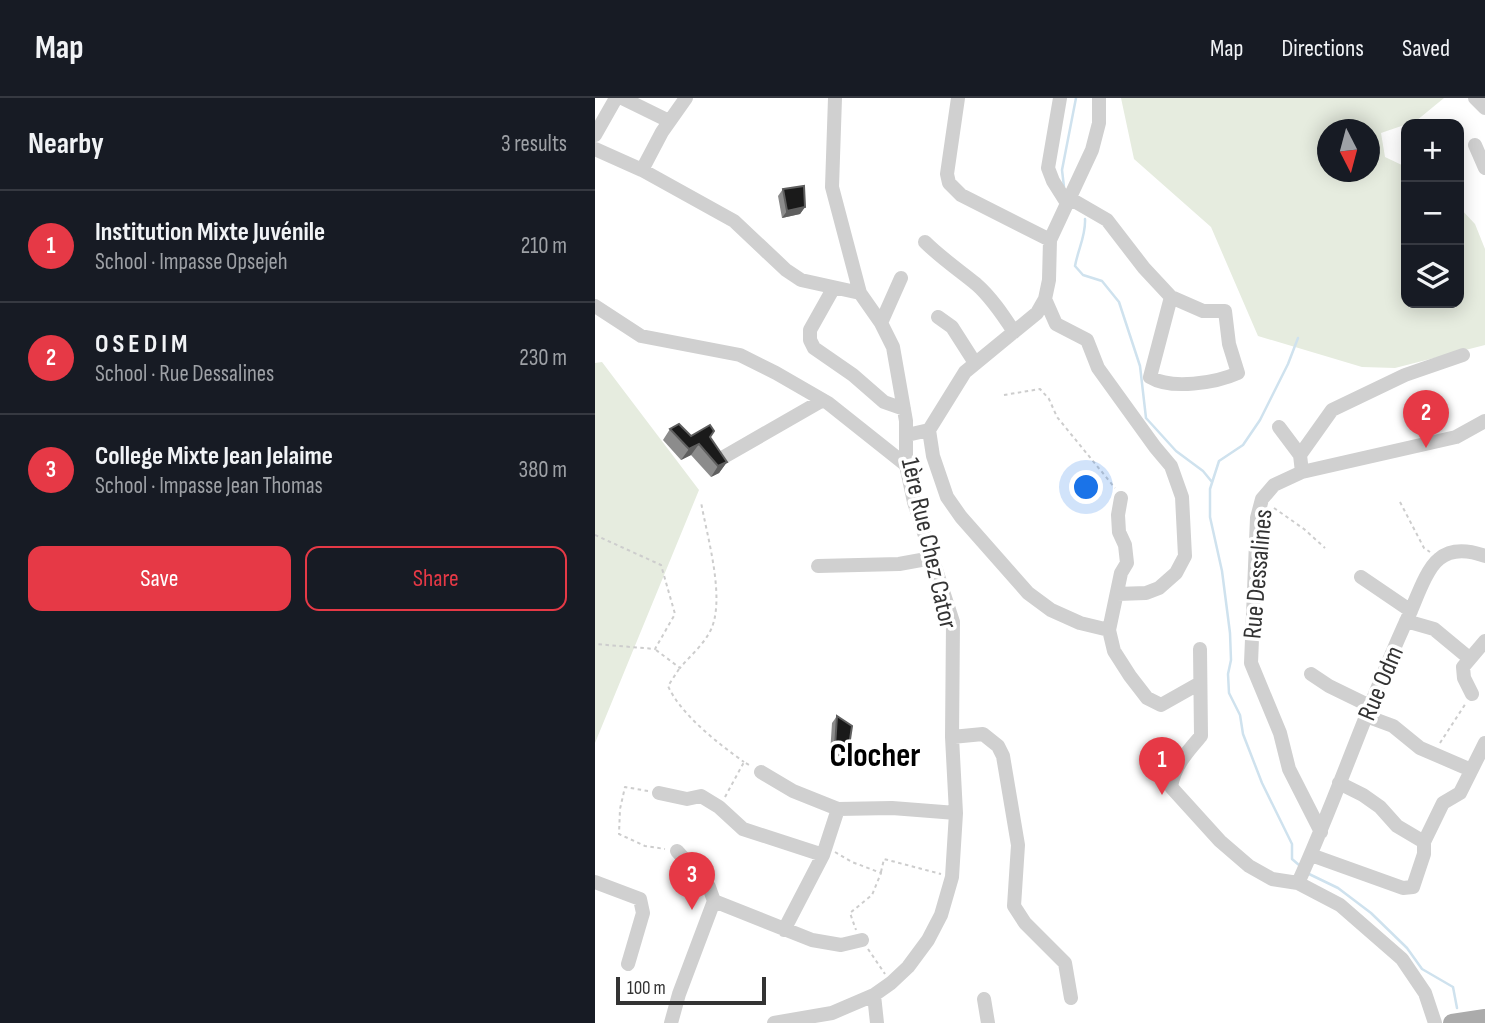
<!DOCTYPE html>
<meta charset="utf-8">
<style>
:root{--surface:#171b24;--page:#20242c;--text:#f1f3f6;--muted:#9ea1a6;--line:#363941;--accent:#e63946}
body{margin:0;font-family:"Sofia Sans Condensed",sans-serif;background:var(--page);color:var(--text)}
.controls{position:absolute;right:21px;top:21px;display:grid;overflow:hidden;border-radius:14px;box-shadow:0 4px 18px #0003}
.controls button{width:63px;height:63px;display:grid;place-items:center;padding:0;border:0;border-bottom:2px solid var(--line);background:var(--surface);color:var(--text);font:35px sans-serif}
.compass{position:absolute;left:722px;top:21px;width:63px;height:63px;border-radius:50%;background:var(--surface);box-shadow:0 4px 18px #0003;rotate:174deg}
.scale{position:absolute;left:21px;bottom:18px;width:150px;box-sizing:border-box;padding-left:7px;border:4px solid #333;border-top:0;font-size:19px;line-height:24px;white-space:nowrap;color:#333;-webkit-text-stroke:5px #fff;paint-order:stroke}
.you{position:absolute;left:492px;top:390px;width:24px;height:24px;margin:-18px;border:5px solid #fff;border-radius:50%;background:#1a73e8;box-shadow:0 0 0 10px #1a73e833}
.badge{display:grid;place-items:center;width:46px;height:46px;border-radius:50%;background:var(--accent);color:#fff;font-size:23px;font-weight:700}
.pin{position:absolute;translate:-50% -58px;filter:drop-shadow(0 2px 4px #0008)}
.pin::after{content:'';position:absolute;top:37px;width:24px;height:21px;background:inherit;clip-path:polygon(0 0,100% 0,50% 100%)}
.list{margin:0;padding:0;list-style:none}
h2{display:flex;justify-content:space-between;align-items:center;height:91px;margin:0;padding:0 28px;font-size:30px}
h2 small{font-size:23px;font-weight:400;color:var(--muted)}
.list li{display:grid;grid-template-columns:46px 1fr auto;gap:21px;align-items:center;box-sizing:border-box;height:112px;padding:0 28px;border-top:2px solid var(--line)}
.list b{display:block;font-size:26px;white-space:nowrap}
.list p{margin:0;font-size:23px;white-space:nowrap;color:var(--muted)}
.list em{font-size:23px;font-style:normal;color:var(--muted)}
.actions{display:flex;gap:14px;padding:21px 28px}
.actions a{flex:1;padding:16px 0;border:2px solid var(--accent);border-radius:14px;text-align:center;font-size:24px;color:var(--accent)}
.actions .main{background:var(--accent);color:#fff}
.icon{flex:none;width:38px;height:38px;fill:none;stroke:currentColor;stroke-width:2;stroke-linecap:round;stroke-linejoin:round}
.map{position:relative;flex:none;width:890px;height:925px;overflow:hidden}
header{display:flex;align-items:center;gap:42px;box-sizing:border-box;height:98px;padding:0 35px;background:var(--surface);border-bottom:2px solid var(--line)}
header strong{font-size:33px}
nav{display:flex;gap:38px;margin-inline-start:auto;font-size:24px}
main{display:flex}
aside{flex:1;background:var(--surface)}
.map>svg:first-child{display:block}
</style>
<header>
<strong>Map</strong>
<nav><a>Map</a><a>Directions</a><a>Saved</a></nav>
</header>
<main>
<aside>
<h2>Nearby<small>3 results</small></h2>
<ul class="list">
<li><span class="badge">1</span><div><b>Institution Mixte Juvénile</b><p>School · Impasse Opsejeh</p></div><em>210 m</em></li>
<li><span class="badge">2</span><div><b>O S E D I M</b><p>School · Rue Dessalines</p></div><em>230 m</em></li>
<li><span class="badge">3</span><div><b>College Mixte Jean Jelaime</b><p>School · Impasse Jean Thomas</p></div><em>380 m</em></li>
</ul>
<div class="actions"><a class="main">Save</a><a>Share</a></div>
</aside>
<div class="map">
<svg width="890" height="925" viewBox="0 0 890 925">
<rect width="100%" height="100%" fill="#fff"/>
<path fill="#e6ecdf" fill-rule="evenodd" d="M526,0H849L821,23L786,35L790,59L811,69V205H864V109L880,126L890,151V247L800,270L767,269L663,238L616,129L539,61ZM732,32H774V74H732Z
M7,264L104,392L0,645V265Z"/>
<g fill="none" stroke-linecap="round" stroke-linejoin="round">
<path stroke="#cfe2ee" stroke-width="2.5" d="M469,89L467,72L481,0
M490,121C491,138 483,151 480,168L488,177L507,183L524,204L545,268L551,320L581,353L608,373L617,384
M703,240L693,266L665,322L648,347L624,363L615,391V419L627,473L635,535L636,562L633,576L634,595L645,617L648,636L667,685L697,746V761L704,767
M714,776L743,790L776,815L812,850L827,871L858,889L862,910"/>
<path stroke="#cdcdcd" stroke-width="2" stroke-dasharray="3.5 3.5" stroke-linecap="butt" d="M409,297L445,291L454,301L462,319L520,390
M805,404L829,450L835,454
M679,410L709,431L730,450
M0,437L66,467L80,516L60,551L0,546
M61,552L85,570C94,559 106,549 113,537C133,507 112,439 106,404
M84,571L73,588C86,617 124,646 149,664
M845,645L871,605
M53,693L30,689L25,711L24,736L50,748L70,751
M130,699L149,664L156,668
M240,754L257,764L286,775L277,797L255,815L261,832
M286,774L289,761L346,776
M273,851L290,876"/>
<path stroke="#d0d0d0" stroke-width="14" d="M27,0L74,23
M363,0L352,76L354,85L366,97L455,142
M465,0L453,70L458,83L470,102L474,100L512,122L549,170L576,199L608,213H630L634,246L643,275C621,285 576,292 555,279L576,199
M880,0L890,10
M0,37L21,0
M880,47L890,70
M0,51L47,72L139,123L191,172L206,182L265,195
M47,72L67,34L91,0
M330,144C346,160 364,172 381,186C396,199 408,217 419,234
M238,191L215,232V242L219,250L258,277L289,304L309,311
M450,201L461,226L492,242L503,270L560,349L576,368L587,399L590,458L581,475L564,490L551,495L522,496
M0,208L46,238L145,257L181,275L233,305L311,367
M343,219L357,229L380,265
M286,225L306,180
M684,329L705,357
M334,332L338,358L352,399L366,419L433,495L456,512L485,525L514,532
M312,337L334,332L370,274L442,215L450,201L454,182L455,142L497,52L504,25V0
M127,360L228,302
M707,374L705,357L737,312L810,277L868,257
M526,400L523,417L524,434L530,447L532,465L526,475L514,532L519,553L535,578L552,600L566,607L605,585
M223,468L304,466L337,460
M766,479L816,513
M811,523L839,531L874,560
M605,551L606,638C593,653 579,668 576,689L625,743L654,768L677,781L703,785L745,807L807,861L830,895L840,925
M716,576L734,588L775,608
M877,596L869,580L868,569L890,543
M771,618L798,628L825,650L876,672
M357,639L388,636L403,648L408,658L423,747L419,808L430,825L470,865L476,900
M166,674L198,693L243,711L297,710L361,715
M744,685L768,697L785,709L802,728L829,744L848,705L865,695L890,645
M64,695L92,701L106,698L124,709L148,731L228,757
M726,734L694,671L685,635L656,565L662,420L667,401L679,387L707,374L861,339L890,323
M82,753L114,789L119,803L217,842L246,847L267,842
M716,757L808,790L818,789L829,756V744
M0,784L45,801L48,815L33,866
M703,785C743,697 773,605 814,517C821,502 831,471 844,461C857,450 876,453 890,458
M189,832L228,757L243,711
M279,897L282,925
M389,901L393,925
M76,925L84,896L119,803
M179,925L237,915L279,897L296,885L313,869L333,842L346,817L357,779L361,715L357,639L358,524L319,404L311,367V323L298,249L286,225L265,195L237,89L240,0"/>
<path stroke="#ababab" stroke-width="18" d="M857,925L890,920"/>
</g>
<path fill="#8c8c8c" d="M188,91L210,109L205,116L187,120L183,98Z
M75,331L96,338L115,339L132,364L124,375L116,379L96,357L86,362L68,342Z
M242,618L253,655L248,662L235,656L237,625Z"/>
<path fill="#5f5f5f" d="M210,109L205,116L187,120L192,113Z
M104,346L96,357L86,362L94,351Z
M132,364L124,375L116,379L123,368Z"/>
<path fill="#1a1a1a" stroke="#5f5f5f" stroke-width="2" d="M209,88L210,109L192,113L188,91Z
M84,326L96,338L115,327L119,333L115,339L132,364L123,368L104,346L94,351L75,331Z
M242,618L257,628L253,655L240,649Z"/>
<g text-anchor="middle" stroke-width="7" stroke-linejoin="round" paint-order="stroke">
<g font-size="26" fill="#333" stroke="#fff">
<text transform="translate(335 445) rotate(77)" y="9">1ère Rue Chez Cator</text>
<text transform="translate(662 476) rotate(-85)" y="9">Rue Dessalines</text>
<text transform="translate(785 585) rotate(-67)" y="9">Rue Odm</text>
</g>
<g font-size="33" font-weight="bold" fill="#000" stroke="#fff">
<text x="280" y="668">Clocher</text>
</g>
</g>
</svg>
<div class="controls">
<button>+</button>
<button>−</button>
<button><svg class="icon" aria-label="layers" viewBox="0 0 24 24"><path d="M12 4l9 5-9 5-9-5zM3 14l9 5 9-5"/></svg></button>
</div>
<svg class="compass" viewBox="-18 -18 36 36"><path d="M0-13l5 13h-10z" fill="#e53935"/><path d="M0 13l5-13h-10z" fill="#9ea1a6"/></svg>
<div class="scale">100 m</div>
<div class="you"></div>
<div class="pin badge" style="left:567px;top:697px">1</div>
<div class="pin badge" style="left:831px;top:350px">2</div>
<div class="pin badge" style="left:97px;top:812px">3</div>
</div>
</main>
